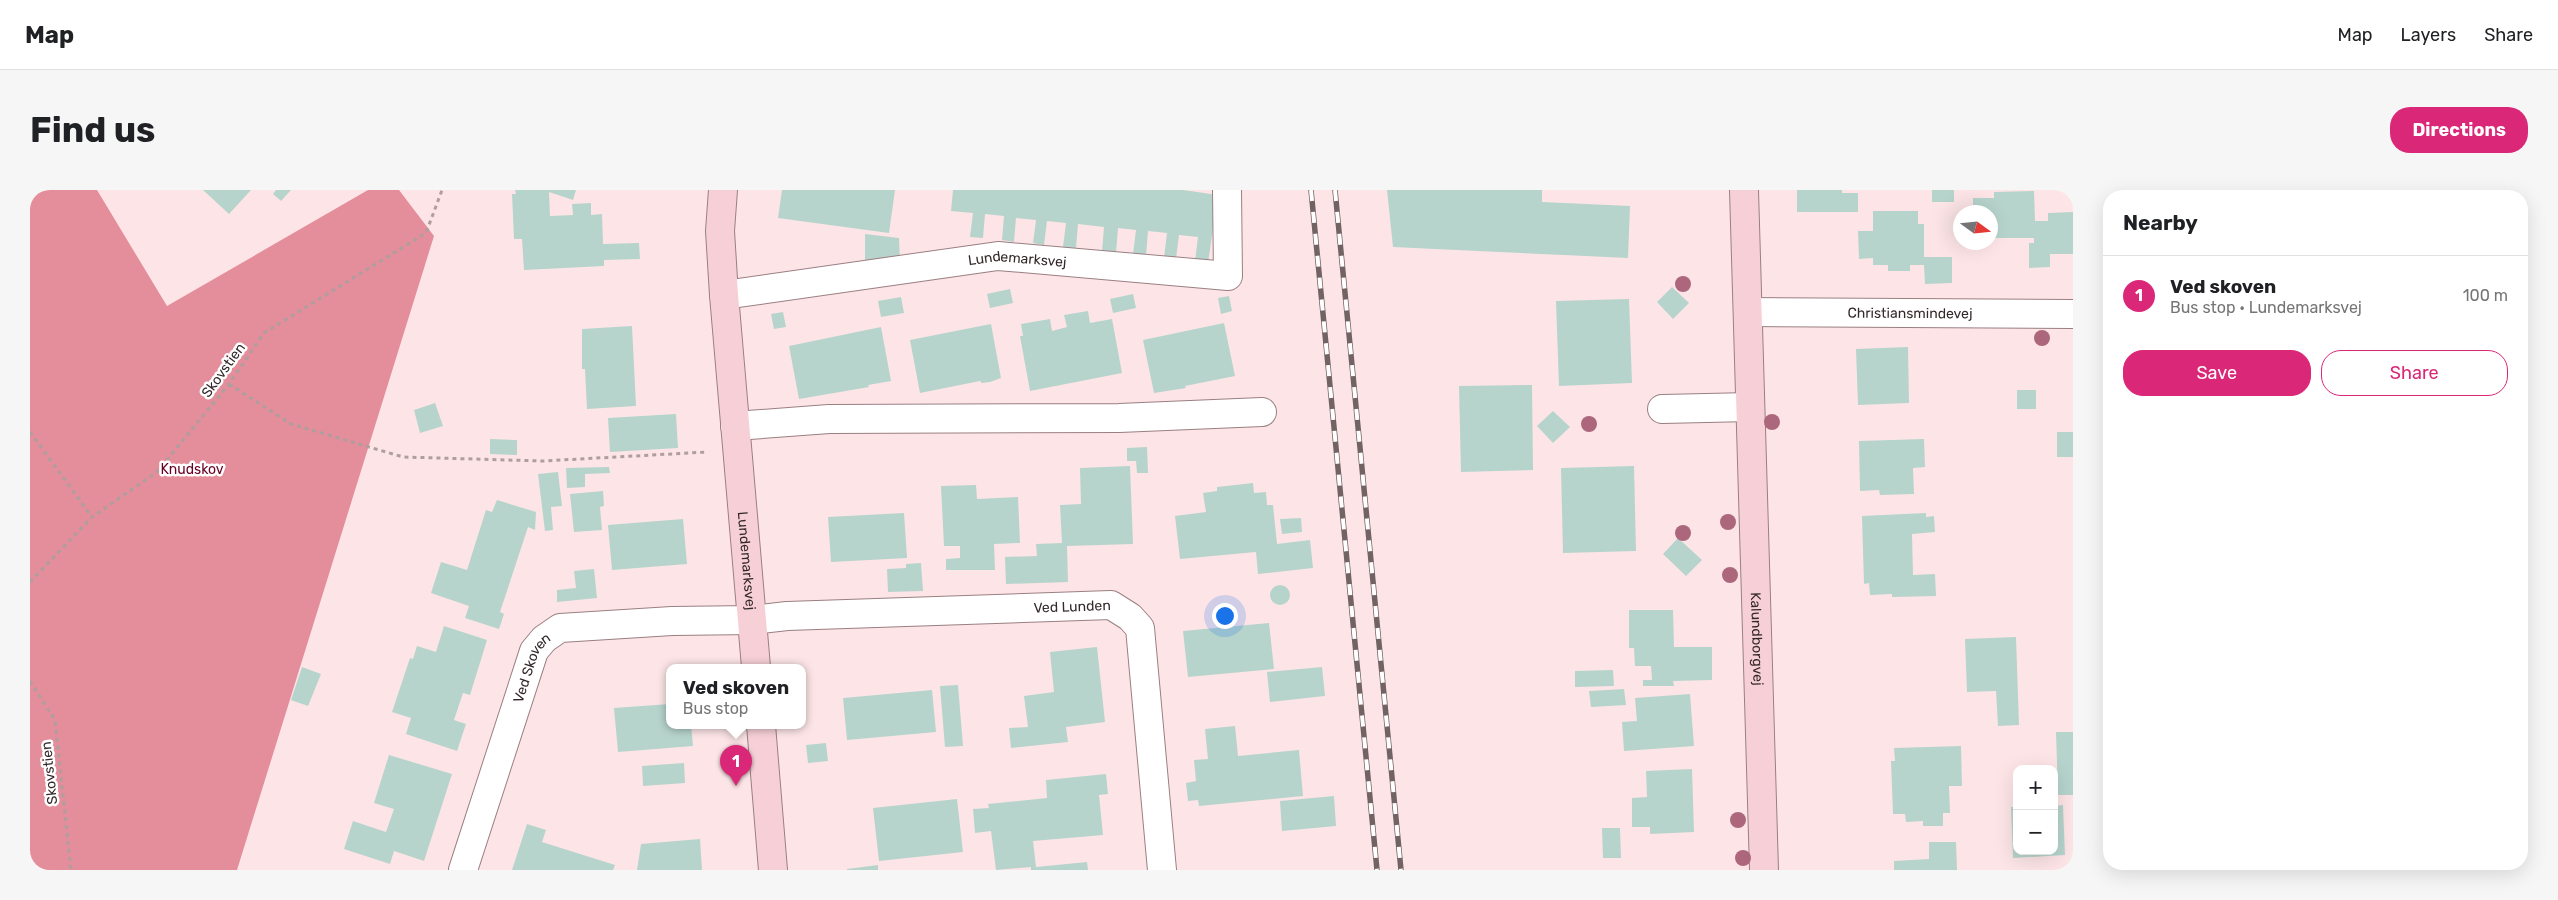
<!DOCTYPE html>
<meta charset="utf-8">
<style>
:root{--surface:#fff;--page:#f6f6f6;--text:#202124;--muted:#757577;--line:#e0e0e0;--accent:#db2777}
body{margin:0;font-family:Rubik,sans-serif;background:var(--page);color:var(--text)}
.controls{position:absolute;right:15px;bottom:15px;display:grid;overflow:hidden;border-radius:10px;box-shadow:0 5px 20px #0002}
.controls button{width:45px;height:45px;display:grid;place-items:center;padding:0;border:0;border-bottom:1px solid var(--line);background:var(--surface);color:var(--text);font:25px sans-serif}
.compass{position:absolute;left:1923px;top:15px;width:45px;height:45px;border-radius:50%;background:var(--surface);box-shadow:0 5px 20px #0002;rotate:105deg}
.you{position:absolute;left:1194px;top:425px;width:18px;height:18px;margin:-12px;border:4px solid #fff;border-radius:50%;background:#1a73e8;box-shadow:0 0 0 8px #1a73e833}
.badge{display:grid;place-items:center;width:32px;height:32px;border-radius:50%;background:var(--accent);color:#fff;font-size:16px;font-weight:700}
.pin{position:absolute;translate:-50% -41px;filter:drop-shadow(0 1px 2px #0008)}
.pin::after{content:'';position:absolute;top:26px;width:18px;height:15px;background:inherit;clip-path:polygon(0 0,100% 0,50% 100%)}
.popup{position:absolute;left:636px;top:474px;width:140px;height:65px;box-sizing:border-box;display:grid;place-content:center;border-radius:10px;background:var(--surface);filter:drop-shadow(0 1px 4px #0005);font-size:16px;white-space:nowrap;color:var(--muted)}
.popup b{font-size:19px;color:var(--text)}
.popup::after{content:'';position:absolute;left:50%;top:100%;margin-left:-10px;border:10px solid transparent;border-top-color:var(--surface)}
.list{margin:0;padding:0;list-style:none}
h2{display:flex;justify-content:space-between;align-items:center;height:65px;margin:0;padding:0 20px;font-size:21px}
h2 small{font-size:16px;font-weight:400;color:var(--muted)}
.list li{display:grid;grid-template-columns:32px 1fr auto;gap:15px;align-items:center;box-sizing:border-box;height:80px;padding:0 20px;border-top:1px solid var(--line)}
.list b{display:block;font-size:19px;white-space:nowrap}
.list p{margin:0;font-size:16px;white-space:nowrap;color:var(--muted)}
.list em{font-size:16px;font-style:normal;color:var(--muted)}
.actions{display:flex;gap:10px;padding:15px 20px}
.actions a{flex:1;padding:11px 0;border:1px solid var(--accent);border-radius:20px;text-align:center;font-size:18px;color:var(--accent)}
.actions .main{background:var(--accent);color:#fff}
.map{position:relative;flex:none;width:2043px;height:680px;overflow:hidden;border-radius:20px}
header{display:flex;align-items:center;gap:30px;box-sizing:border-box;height:70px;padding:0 25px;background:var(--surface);border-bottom:1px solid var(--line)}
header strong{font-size:24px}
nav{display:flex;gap:28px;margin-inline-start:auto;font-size:18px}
.intro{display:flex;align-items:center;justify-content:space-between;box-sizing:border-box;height:120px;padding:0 30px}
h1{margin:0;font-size:35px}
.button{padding:12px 22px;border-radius:20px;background:var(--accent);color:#fff;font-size:18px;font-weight:700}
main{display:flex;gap:30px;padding:0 30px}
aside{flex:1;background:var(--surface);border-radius:20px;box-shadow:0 5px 20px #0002}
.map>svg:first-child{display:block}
</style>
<header>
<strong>Map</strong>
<nav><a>Map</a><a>Layers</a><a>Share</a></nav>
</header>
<div class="intro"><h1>Find us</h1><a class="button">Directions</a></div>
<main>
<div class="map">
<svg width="2043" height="680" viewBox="0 0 2043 680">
<rect width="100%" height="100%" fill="#fde5e7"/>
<path fill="#e38e9a" d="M0,0H67L137,116L338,0H369L404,46L207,680H0Z"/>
<path fill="#b6d4cc" d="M173,0H221L199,24Z
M246,0H261L251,11L243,4Z
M485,0H546L543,10L519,2L520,26L543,25L542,14L561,13V25L572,24L573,54L609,53L610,69L574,70V76L494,80L492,49H484L482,4H486Z
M752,0H865L859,43L748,28Z
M923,0H1153L1188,5L1178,73L1165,71L1168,47L1149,45L1146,69L1134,68L1137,43L1118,41L1116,66L1103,64L1106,40L1088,38L1086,63L1072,61L1074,37L1048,34L1046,58L1033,57L1036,33L1017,31L1014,55L1003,53L1006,30L986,28L984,52L972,50L974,26L955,24L953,48L940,47L943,23L921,21Z
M1357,0H1512V12L1600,16L1598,68L1363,57Z
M1767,0H1812V3H1828V22H1767Z
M1902,0H1924V12H1902Z
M2004,1L2005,31H2018V23L2043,22V64H2020V77L1999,78V53H2004V48H1960V22H1943V8H1964V2Z
M1843,21H1888V34H1894V67H1922V93L1895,94L1894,75H1880V81H1858V75H1843V68L1829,69L1828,41H1843Z
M835,44L869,48L870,71L835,72Z
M1642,97L1659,113L1643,129L1627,112Z
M980,99L983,113L960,118L957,104Z
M1103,104L1106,118L1083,123L1080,109Z
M1199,106L1202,121L1191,124L1188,108Z
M871,107L874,123L851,127L848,111Z
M1599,109L1602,193L1529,196L1526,111Z
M1058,121L1060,133L1082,129L1092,183L1000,201L990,146H993L991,134L1020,129L1022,141L1037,137L1034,125Z
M753,122L756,137L744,139L741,124Z
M1194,133L1205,186L1155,196L1156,198L1124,203L1113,150Z
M961,134L971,188L960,192L952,193L950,191L890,203L880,150Z
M602,136L606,216L557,219L555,179H552V139Z
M851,137L861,191L838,195L839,197L769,209L759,156Z
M1878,157L1879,213L1828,215L1826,159Z
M1502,195L1503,280L1431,282L1429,196Z
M1987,200H2006V219H1987Z
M405,213L413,236L390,243L384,220Z
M1523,221L1540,237L1523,253L1507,236Z
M646,224L648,258L580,262L578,228Z
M2027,242H2043V267H2027Z
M460,249L487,250V265L460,264Z
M1894,249L1895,277L1883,278L1884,304L1850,305L1849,300L1830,301L1829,251Z
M1117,257L1118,283H1107L1106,271H1097V258Z
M1100,276L1103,354L1037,356L1038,392L976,394L975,367L1007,366L1006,354L1032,353L1030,315L1051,314L1050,278Z
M1604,276L1606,361L1533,363L1531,278Z
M579,277L580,283L555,284V297L537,298L536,278Z
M528,282L532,316L521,317L523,340L515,341L508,284Z
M1223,293L1224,303L1236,302L1237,315H1243L1247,354L1280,350L1283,378L1228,384L1226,362L1150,369L1145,326L1176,322L1173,303L1187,301V297Z
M946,295L947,309L988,307L990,353L964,354L965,380H916V369L930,368V356H914L911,296Z
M573,301L574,316L570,317L572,340L544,342L540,304Z
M467,310L506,322L505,340L498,337L470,422L474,424L469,439L435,428L439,416L401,403L411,372L437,380L456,320L462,322Z
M874,323L877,368L801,372L798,327Z
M1896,323V327L1904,326L1905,342L1882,344L1883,385L1905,384L1906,406L1862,407V404L1840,405L1839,393L1834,394L1832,326Z
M1271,328L1272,342L1252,344L1250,329Z
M653,329L657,374L582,380L578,335Z
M1648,348L1672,370L1656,386L1633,364Z
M891,373L893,401L858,402L857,379L876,378V374Z
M564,379L567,408L527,412V400L546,398L544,381Z
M1240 405a10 10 0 1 1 20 0a10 10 0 1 1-20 0Z
M1599,420H1643L1644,457H1682V490L1643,491L1644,496H1613V490H1622L1621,476H1605L1604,458H1599Z
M1239,433L1244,479L1158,487L1153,441Z
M414,436L457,450L440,505L433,503L424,530L436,534L427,561L376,544L381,528L362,522L380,468L383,469L387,456L406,462Z
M1986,447L1989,535L1968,536L1966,501L1937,502L1935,449Z
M1067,457L1075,532L1036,537L1038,552L981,558L979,538L998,537L994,506L1024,502L1020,462Z
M272,477L291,484L278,516L261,510Z
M1292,477L1295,506L1240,512L1237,482Z
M1583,480L1584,496L1545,497V481Z
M928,495L933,556L915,557L910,496Z
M1594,499L1596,515L1561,517L1559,501Z
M902,500L906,542L817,550L813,508Z
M1660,504L1664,556L1594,561L1592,532L1607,531L1605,508Z
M640,514V535H661L663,556L588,562L584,518Z
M1205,536L1208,566L1269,560L1273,606L1169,616L1168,610L1158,611L1156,593L1166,591L1164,570L1178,569L1175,539Z
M2026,542H2043V605H2028Z
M796,553L798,571L778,573L776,555Z
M1931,556L1932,596H1919L1920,623H1913V636H1893V631L1876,632L1875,624H1863L1861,571H1865L1864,558Z
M359,565L422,584L394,671L364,661L360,674L314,659L323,631L356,642L364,619L344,613Z
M654,573L655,593L613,596L612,576Z
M1662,579L1664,642L1620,644V637H1602V608L1617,607L1616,581Z
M1076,584L1078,604L1069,605L1073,645L1003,651L1006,677L1057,672L1058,680H1001V677L966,680L961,641L945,643L943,619L959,618L958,614L1017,608L1016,590Z
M1304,606L1306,636L1252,641L1250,611Z
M927,609L933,662L849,671L843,618Z
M2033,615L2035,665L1983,668L1981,617H1987V661H2024V616Z
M497,634L516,640L512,652L585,675L583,680H482Z
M1572,638H1590L1591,668H1573Z
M670,649L672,680H607L611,654Z
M1899,652H1926L1927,680H1864V671L1899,669Z
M848,675V680H817V679Z"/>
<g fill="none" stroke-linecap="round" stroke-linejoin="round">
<g stroke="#9a7f82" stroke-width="30">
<g id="street">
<path id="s1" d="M694,105L968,66L1198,86L1197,0"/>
<path id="s2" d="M1718,122L2043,124"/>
<path d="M1632,219L1720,217"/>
<path d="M705,236L799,229L1089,228L1232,222"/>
<path id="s3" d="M433,680L504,461L514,449L530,438L642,431L722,430L757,426L1081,415L1100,427L1110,438L1132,680"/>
</g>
</g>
<g stroke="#9a7f82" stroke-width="30">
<g id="secondary">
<path id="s4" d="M693,0L690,41L694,105L726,477"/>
<path id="s5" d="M1714,0L1734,680"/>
<path d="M731,535L743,680"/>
</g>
</g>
<path stroke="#b09d9e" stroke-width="3" stroke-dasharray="4 4" stroke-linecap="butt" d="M199,194L261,234L373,267L513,271L677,262
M0,242L62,327
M0,392L62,327L127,282L199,194L234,143L396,43L412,0
M0,491L25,530L41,680"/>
<use href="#street" stroke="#fff" stroke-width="28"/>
<use href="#secondary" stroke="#f7d0d7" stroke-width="28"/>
<g stroke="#716263" stroke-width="5.5">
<path id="rail" d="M1281,0L1347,680
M1305,0L1371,680"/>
</g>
<use href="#rail" stroke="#fff" stroke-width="4" stroke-dasharray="11" stroke-linecap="butt"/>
</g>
<g fill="#ac677c">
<circle cx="1653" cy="94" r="8"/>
<circle cx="2012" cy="148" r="8"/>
<circle cx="1742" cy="232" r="8"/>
<circle cx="1559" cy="234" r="8"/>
<circle cx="1698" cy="332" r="8"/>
<circle cx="1653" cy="343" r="8"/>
<circle cx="1700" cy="385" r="8"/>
<circle cx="1708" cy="630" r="8"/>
<circle cx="1713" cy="668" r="8"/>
</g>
<g text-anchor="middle" stroke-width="5" stroke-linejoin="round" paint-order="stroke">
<g font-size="14" fill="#34292a" stroke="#fff">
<text dy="5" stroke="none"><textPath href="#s1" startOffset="296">Lundemarksvej</textPath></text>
<text dy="5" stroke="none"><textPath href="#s2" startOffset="162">Christiansmindevej</textPath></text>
<text transform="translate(193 180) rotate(-54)" y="5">Skovstien</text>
<text dy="5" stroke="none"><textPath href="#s4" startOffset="372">Lundemarksvej</textPath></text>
<text dy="5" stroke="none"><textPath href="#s3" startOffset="778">Ved Lunden</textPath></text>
<text dy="5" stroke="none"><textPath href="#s5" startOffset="449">Kalundborgvej</textPath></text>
<text dy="5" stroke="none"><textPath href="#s3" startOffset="214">Ved Skoven</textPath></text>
<text transform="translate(19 583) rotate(-96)" y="5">Skovstien</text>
</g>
<g font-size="14" fill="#690025" stroke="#fff">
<text x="162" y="284">Knudskov</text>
</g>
</g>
</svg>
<div class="controls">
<button>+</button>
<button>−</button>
</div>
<svg class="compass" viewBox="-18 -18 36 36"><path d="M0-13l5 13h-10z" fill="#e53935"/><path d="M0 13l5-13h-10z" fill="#757577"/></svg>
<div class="you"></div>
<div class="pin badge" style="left:706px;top:596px">1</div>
<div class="popup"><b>Ved skoven</b>Bus stop</div>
</div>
<aside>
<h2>Nearby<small></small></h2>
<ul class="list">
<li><span class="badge">1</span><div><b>Ved skoven</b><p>Bus stop · Lundemarksvej</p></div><em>100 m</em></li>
</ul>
<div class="actions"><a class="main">Save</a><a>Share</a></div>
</aside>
</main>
